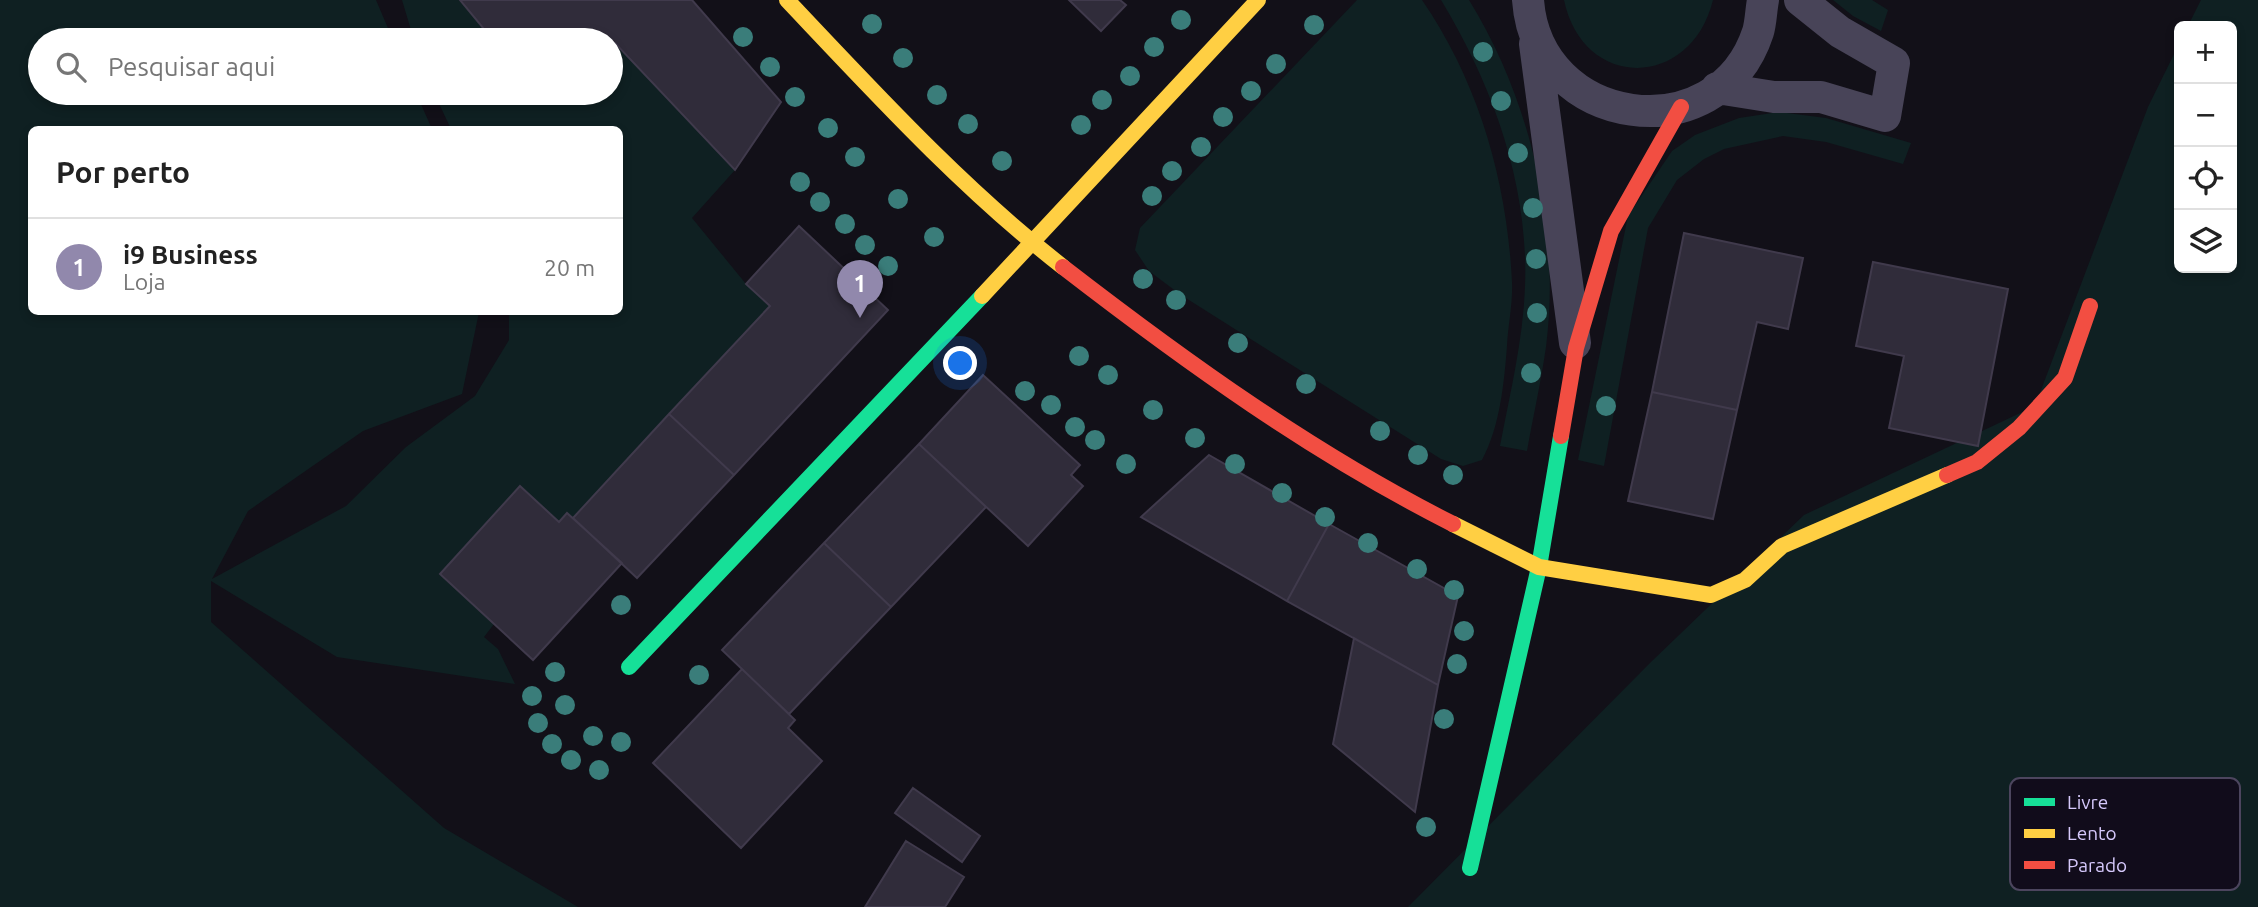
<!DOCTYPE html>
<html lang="pt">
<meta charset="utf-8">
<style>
:root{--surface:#fff;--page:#f6f6f6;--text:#222;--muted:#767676;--line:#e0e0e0;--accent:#9188ac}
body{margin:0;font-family:Ubuntu,sans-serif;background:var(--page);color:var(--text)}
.controls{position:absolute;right:21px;top:21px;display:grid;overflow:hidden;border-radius:10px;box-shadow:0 4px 10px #0003}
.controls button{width:63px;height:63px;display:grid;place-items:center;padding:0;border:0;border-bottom:2px solid var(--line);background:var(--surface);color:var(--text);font:35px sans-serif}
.you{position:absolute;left:961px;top:364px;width:24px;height:24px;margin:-18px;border:5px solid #fff;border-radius:50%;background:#1a73e8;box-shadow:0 0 0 10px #1a73e833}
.badge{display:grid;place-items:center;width:46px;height:46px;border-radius:50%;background:var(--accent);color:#fff;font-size:23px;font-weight:700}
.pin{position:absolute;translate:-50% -58px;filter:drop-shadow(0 2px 4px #0008)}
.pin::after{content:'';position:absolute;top:37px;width:24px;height:21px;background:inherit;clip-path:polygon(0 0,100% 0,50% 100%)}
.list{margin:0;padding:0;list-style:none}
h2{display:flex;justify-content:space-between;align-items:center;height:91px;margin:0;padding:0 28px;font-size:30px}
h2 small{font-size:23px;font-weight:400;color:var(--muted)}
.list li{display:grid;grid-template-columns:46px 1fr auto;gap:21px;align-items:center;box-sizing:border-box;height:98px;padding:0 28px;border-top:2px solid var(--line)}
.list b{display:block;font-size:26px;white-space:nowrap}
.list p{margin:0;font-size:23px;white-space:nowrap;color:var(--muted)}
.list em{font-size:23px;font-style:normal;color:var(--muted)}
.icon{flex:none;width:38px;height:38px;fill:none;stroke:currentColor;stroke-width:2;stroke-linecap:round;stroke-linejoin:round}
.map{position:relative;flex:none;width:2258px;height:907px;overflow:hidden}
.search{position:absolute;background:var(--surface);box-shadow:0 4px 10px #0003;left:28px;top:28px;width:595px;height:77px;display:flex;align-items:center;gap:18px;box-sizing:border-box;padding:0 24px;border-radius:38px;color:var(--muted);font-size:26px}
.panel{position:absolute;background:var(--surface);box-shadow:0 4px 10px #0003;left:28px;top:126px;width:595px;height:189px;border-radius:10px}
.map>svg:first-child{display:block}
</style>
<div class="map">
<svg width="2258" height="907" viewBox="0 0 2258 907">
<rect width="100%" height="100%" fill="#121018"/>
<path fill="#0f2022" d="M0,0H376L393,40H40V93H416L432,129L32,130V312H479L462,394L363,431L248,511L212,579L346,506L406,447L475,396L509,340V312H620V130L451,129L434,93H611V44L615,43L735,170L692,218L746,284L770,306L573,518L567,513L559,522L440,574L494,624L484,637L498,649L515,684L337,657L211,581V622L444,828L578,907H0Z
M402,0H460L493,40H414Z
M1357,0H1422C1479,83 1507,181 1512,282C1513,303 1508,325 1507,346C1504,384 1500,426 1482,460L1463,466L1441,459L1181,295L1149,271L1135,250L1140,228Z
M1441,0H1469C1531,100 1561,230 1546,347C1541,382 1533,417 1527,451L1500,446C1510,393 1523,341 1525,287C1529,185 1493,86 1441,0Z
M1564,0H1713C1691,90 1583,91 1564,0Z
M1833,0H1872L1888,10L1881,31L1853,16Z
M2201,0H2258V907H1408L1651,662L1804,515L2035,406L2148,107L2179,44V268H2232V26H2188Z
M1779,112L1826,118L1911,143L1903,164L1826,142L1783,136L1724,149L1704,159L1677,180L1648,228L1604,466L1578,460L1628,216L1672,151L1695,135L1739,118Z"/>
<path fill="#302c3a" stroke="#403a4c" stroke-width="2" d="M460,0H692L781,102L735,170L615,43L611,44V40H493Z
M1069,0H1120L1126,5L1101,31Z
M799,226L888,310L734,475L669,414L770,306L746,284Z
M1684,233L1803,258L1788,329L1757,322L1737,410L1652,392Z
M1873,262L2008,289L1978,446L1889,428L1904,356L1856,346Z
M983,375L1080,465L1071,475L1083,486L1028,546L919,444Z
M1652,392L1737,410L1713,519L1628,501Z
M669,414L734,475L637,578L573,518Z
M919,444L986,507L891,607L824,543Z
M1209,455L1329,524L1287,601L1141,517Z
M520,486L559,522L567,513L622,563L533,660L440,574Z
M1329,524L1458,596L1438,685L1287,601Z
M824,543L891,607L789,714L722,650Z
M1354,638L1438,685L1415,812L1333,744Z
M742,669L795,720L788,728L822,761L741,848L653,763Z
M913,788L980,836L962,862L895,813Z
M906,841L964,877L945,907H865Z"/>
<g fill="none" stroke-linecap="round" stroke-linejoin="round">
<path stroke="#484458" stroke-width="32" d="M1528,0C1537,128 1718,154 1758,32C1761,22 1761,10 1763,0
M1535,44L1575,343
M1717,88L1774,97H1821L1885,116L1894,63L1840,32L1800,0"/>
<path stroke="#16e098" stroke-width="16" d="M629,667L982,296
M1470,868L1539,567L1561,436"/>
<path stroke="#ffcf43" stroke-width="16" d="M787,0C875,93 962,188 1063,267
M982,296L1258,0
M1453,524L1539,567L1711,595L1745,580L1782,546L1947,475"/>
<path stroke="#f24e42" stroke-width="16" d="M1063,267C1186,362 1314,454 1453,524
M1561,436L1576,348L1611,231L1681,107
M1947,475L1977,462L2019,428L2065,378L2090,306"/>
</g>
<g fill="#3a7d7a">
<circle cx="1181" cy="20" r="10"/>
<circle cx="872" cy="24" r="10"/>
<circle cx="1314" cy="25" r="10"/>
<circle cx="743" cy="37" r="10"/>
<circle cx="1154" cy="47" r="10"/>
<circle cx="1483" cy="52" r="10"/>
<circle cx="903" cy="58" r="10"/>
<circle cx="1276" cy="64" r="10"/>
<circle cx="770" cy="67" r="10"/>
<circle cx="1130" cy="76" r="10"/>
<circle cx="1251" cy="91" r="10"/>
<circle cx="937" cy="95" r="10"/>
<circle cx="795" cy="97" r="10"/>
<circle cx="1102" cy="100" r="10"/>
<circle cx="1501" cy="101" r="10"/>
<circle cx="1223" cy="117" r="10"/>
<circle cx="968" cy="124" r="10"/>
<circle cx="1081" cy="125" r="10"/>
<circle cx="828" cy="128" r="10"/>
<circle cx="1201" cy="147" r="10"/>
<circle cx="1518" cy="153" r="10"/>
<circle cx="855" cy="157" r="10"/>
<circle cx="1002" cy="161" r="10"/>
<circle cx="1172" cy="171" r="10"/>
<circle cx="800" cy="182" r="10"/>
<circle cx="1152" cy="196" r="10"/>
<circle cx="898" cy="199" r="10"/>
<circle cx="820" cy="202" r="10"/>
<circle cx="1533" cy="208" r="10"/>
<circle cx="845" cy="224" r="10"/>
<circle cx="934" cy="237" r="10"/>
<circle cx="865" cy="245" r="10"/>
<circle cx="1536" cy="259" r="10"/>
<circle cx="888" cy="266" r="10"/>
<circle cx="1143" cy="279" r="10"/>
<circle cx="1176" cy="300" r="10"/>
<circle cx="1537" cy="313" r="10"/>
<circle cx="1238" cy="343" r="10"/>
<circle cx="1079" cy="356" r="10"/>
<circle cx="1531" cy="373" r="10"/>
<circle cx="1108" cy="375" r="10"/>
<circle cx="1306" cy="384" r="10"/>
<circle cx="1025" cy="391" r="10"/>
<circle cx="1051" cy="405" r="10"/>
<circle cx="1606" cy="406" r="10"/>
<circle cx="1153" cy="410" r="10"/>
<circle cx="1075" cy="427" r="10"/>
<circle cx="1380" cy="431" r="10"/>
<circle cx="1195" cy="438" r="10"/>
<circle cx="1095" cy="440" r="10"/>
<circle cx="1418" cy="455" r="10"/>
<circle cx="1126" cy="464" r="10"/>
<circle cx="1235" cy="464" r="10"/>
<circle cx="1453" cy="475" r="10"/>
<circle cx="1282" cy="493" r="10"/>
<circle cx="1325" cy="517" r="10"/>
<circle cx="1368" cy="543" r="10"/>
<circle cx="1417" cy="569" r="10"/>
<circle cx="1454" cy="590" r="10"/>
<circle cx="621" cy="605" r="10"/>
<circle cx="1464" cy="631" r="10"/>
<circle cx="1457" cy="664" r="10"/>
<circle cx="555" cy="672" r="10"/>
<circle cx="699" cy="675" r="10"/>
<circle cx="532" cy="696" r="10"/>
<circle cx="565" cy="705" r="10"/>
<circle cx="1444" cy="719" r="10"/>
<circle cx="538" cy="723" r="10"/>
<circle cx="593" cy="736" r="10"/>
<circle cx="621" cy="742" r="10"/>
<circle cx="552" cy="744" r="10"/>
<circle cx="571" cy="760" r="10"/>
<circle cx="599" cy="770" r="10"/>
<circle cx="1426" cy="827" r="10"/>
</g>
<rect x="2010" y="778" width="230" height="112" rx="10" fill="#110c1b" stroke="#4c455e" stroke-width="2"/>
<rect x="2024" y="798" width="31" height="8" fill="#16e098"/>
<rect x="2024" y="829" width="31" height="9" fill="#ffcf43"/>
<rect x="2024" y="861" width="31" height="8" fill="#f24e42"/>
<g font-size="19" fill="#d6c9fc">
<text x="2067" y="809">Livre</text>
<text x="2067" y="840">Lento</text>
<text x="2067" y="872">Parado</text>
</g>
</svg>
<div class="controls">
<button>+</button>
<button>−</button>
<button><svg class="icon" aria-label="locate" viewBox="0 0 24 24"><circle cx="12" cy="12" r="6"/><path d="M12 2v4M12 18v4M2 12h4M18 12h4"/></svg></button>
<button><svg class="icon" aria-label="layers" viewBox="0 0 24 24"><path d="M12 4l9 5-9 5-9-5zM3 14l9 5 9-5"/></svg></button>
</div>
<div class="you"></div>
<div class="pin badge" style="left:860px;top:318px">1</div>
<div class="search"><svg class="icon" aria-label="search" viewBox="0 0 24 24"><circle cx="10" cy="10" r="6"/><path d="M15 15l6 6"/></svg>Pesquisar aqui</div>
<section class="panel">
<h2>Por perto<small></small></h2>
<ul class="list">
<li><span class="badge">1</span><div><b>i9 Business</b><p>Loja</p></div><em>20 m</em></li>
</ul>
</section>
</div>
